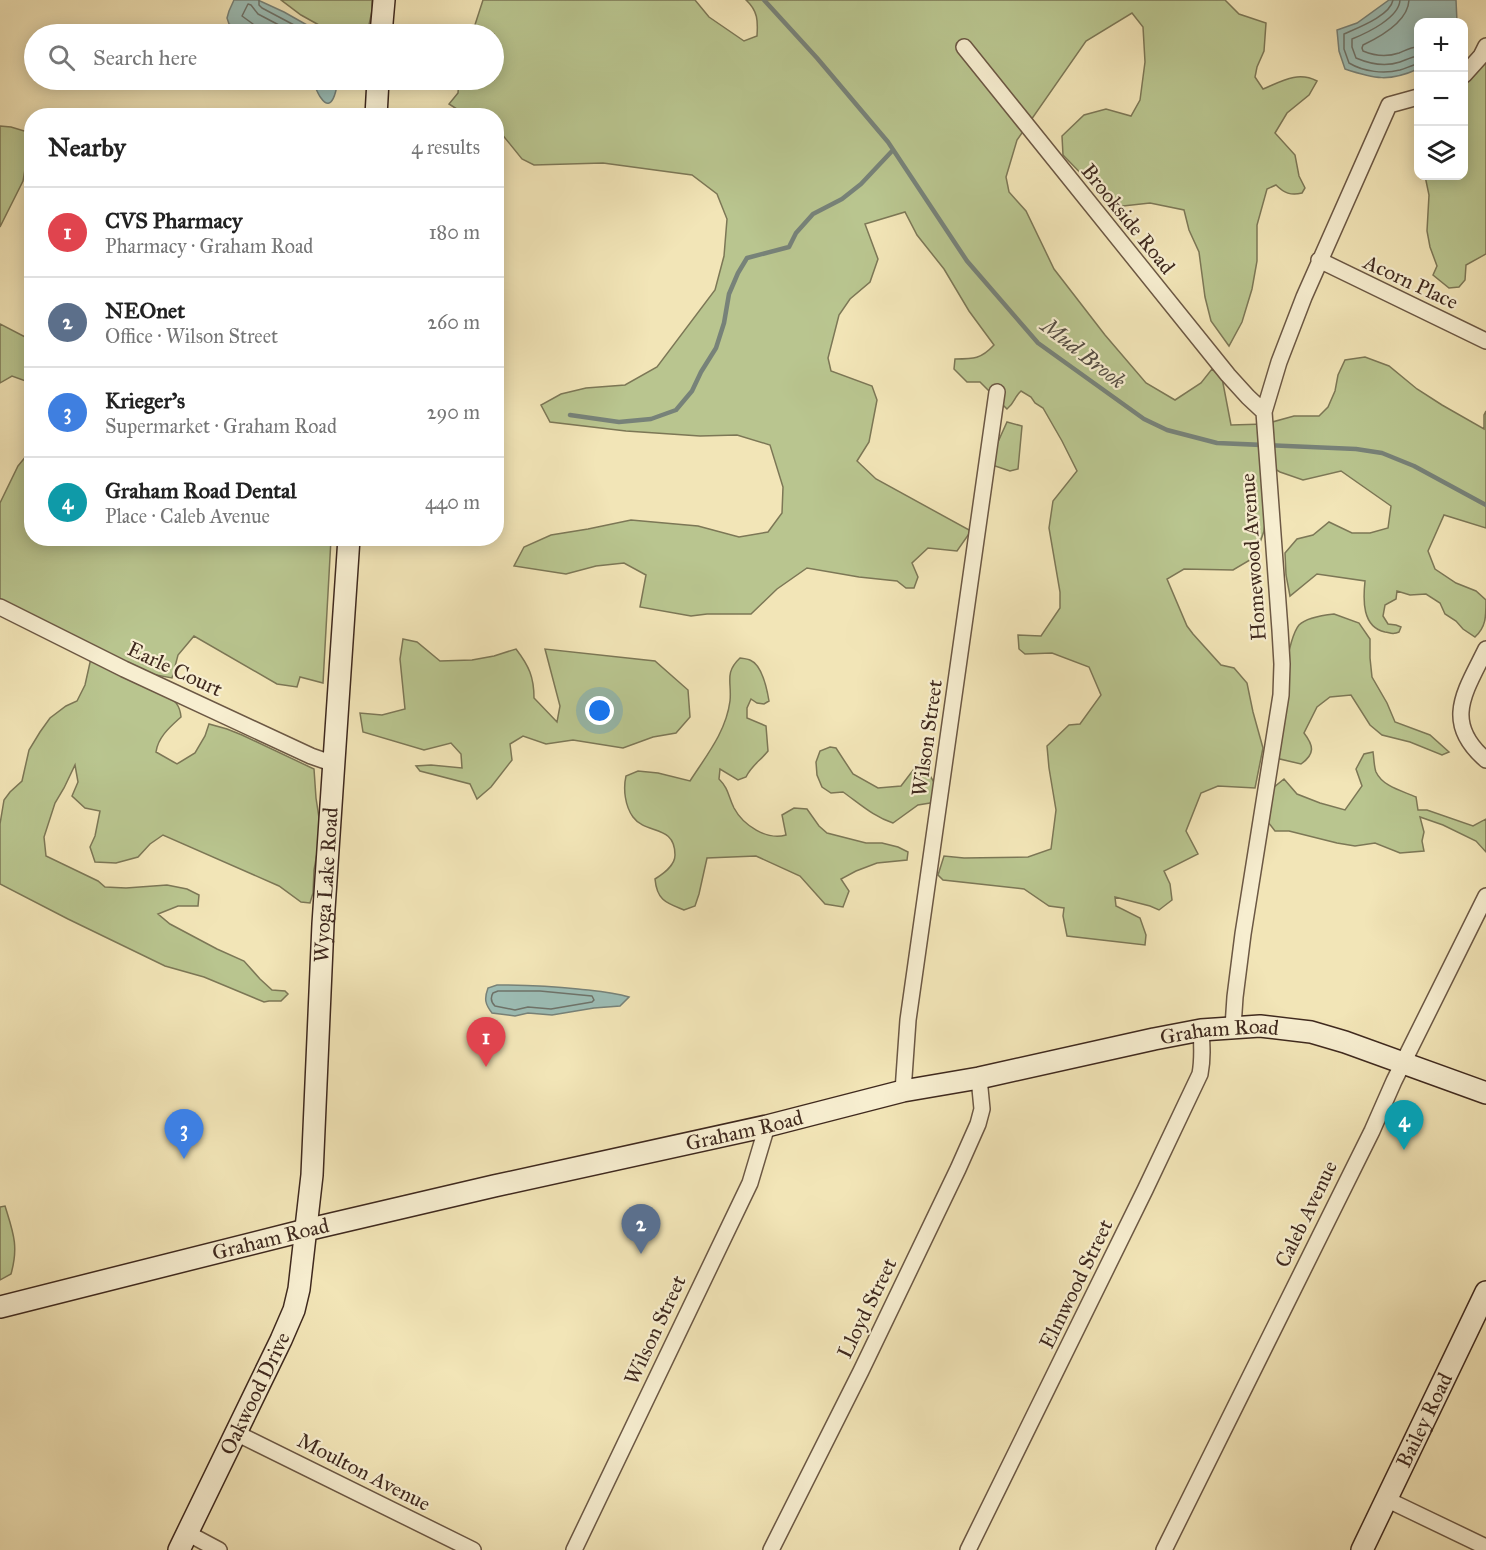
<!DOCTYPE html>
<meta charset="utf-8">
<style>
:root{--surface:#fff;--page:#f2f2f2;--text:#222;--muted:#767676;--line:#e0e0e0;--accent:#7c3aed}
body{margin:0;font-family:"IM FELL Great Primer",serif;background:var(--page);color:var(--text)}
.controls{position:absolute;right:18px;top:18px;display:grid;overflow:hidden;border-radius:12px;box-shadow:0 3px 15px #0003}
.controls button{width:54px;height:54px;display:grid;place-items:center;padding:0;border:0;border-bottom:2px solid var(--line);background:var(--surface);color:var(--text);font:30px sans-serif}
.you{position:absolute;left:600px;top:711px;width:21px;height:21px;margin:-15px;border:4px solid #fff;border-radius:50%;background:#1a73e8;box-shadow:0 0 0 9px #1a73e833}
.badge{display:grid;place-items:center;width:39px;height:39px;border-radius:50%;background:var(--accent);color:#fff;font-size:20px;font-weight:700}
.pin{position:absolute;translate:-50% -50px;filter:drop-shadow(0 2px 3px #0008)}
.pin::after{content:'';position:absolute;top:32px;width:21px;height:18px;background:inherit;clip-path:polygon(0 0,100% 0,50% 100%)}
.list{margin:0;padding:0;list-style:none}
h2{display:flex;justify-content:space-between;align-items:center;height:78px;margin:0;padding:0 24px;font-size:26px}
h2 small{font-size:20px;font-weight:400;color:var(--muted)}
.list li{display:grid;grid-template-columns:39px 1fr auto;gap:18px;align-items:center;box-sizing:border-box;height:90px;padding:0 24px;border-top:2px solid var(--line)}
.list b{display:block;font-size:22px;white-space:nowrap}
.list p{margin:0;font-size:20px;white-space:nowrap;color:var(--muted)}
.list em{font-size:20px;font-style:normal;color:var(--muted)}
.icon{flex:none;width:33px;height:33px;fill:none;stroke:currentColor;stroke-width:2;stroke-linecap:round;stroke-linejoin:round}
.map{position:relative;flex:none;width:1486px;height:1550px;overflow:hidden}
.search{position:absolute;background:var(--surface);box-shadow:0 3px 15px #0003;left:24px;top:24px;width:480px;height:66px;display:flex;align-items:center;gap:15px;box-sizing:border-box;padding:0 21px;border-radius:33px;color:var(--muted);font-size:22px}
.panel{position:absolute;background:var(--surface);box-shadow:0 3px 15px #0003;left:24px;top:108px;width:480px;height:438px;border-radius:24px}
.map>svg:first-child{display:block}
</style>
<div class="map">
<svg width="1486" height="1550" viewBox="0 0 1486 1550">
<rect width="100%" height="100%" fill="#f2e5b7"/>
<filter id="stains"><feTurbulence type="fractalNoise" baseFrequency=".00333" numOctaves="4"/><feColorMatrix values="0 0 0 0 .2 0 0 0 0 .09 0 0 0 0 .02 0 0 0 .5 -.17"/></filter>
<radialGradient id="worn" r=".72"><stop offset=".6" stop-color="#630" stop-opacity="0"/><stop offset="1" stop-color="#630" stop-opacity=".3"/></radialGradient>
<path fill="#b9c58f" stroke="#7c7756" stroke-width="1.5" d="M281,0H372V11L367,34H335L301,15Z
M483,0H695L709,17L744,41L757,36C758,21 758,11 746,0H1225L1239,14L1266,23L1264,51L1257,67L1255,77L1263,89C1282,81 1298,71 1317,81L1309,95L1287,113L1275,133L1295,155L1299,176L1305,188L1302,193C1291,196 1284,193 1276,185L1267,189L1257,225V261L1252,289L1242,322L1229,346L1211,321L1205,297L1199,252L1189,230L1184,210L1150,203L1123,206H1109L1096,189L1063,155L1062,136L1084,115L1106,109L1131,116L1140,100L1145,62L1143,27L1132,13L1086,41L1017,140L1006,177L1009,192L1026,211L1054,269L1105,335L1146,383L1175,400L1201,383L1212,369L1222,378L1231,425L1265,424L1294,416H1319L1328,407L1335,391L1338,375L1345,360L1365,357L1389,366L1417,389L1442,405L1484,429V415L1486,411V528L1444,515L1428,551L1435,569L1456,583L1476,591L1486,600C1486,617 1486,627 1475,637L1463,629L1456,621L1445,614L1440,603L1426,594L1410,595L1397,591L1396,599L1385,605L1383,616L1388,624L1396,625L1401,627L1399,632C1393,635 1391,633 1385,632C1362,627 1363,600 1365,581L1317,574L1290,596L1286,575L1285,553L1297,539L1313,535L1329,522L1352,533H1370L1388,528L1391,506L1341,471L1303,480L1280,472L1268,465V503L1264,531L1255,557L1233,570L1184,569L1167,579L1187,626L1193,634L1221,665L1234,668L1247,683L1253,712L1263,748L1255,788L1218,786L1201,793L1186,831L1198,854L1164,871L1170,884L1172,900L1159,910L1150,906L1115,897L1116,906L1140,918L1146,935L1145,945L1067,936L1063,916L1064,908L1049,906L1024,889L943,880L938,875L944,856L964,858L1028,857L1051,849L1056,810L1049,768L1047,746L1069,725L1080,724L1101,695L1089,667L1052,653L1025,654L1019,649L1018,635L1041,636L1060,608V592L1049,528L1053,501L1077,471L1062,441L1043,408L1035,403L1031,397L1021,391C1014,397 1015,403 1007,409L980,382H967L954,369L955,359C974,359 981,359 994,345L969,311L944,269L917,235L905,212L865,224L878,259L870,282L850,299L839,315L828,358L831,371L872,386L877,400L869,442L857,461L876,479L971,531L957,551L928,548L912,563L918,577L914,588H906L897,581L859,577L807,568L777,589L751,614H707L691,616L640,607L646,575L624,563L596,566L566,574L514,566L524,547L551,535L588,529L631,520L698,526L739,537L768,532L782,513L783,487L770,445L737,435L700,436L626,431L550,422L541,405L561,394L586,388L625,385L657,367L715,290L724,256L727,219L717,194L692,175L603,163L534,165L522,159L501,133L497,130L496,116L466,115L449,104L458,93L459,80H494V34H472Z
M1486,59V254L1466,265L1465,280L1459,287L1449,288L1433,275L1437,266L1430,247L1427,231L1429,195L1425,176H1464V141L1467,135L1464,133V75Z
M0,126L11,127L31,133L23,181L0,227Z
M0,324L31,340V383L12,376L0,383Z
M1007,422L1022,426L1018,469L1010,471L992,465L993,453Z
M31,450L32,538L331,539L323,683L300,677L297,687L277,684L194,636L178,655L172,678L124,669L0,608V503L18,466Z
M1334,614L1359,623L1370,639V658L1372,677L1387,703L1395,722L1430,735L1449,752L1442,755L1410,742L1382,735L1370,725L1351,695L1330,697L1317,707L1304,733C1314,746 1315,754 1301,764L1280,759L1275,749C1278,724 1285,642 1299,625C1306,618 1325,615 1334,614Z
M403,639L417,642L440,661L472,660L494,656L516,649C529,666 534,677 534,698L557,722L560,706L545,649L655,661L688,690L690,717L676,733L653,737L623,748L573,740L546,744L523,736L510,744L512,760L491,787L477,799L470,784L420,771L416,766L431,765L462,768L461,754L451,743L424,750L363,732L360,713L382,715L405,709L400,659Z
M91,658L166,694C175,701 180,705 181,717C170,727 158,737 156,752L177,764L195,753L205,736L209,724L227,729L242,735L314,769L316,798L321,831L314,870L313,893L310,903L301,902L279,886L163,835L150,844L138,857L116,863L95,862L90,847L95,836L100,811L85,808L72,796L78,782L75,765L64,788L55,803L44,837L46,856L98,881L105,887L126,888L167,885L187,889L199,895L198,906H178L158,914L170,924L217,949L244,961L260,979L272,990L285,991L288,994L281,1001H269L264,1002L204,977L165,966L68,919L0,884V824L4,800L10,792L22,781L29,750L40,732L50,718L66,706L77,701L85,685Z
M740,658C741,658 748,659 750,660C762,665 767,689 769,701L764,704L757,703L751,699L747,708V718L766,726L768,751C761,760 751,766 746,777L738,780L720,769L719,779C729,789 728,796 734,808C743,825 767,841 786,835L782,815L794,808L807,809L819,826L827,833L866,843H882L898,847L908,852L907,860L877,863L856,871L841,879L849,891L843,907L825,904L800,876L756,856L707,858L699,894L695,906L684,910C667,903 657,901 655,879C663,874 675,866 675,855C675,824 646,835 633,817C625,806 623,789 626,776L638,771L658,773L690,781C706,756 726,732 730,701C732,682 724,673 740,658Z
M830,747L836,748L853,774L878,788L901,786L917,765L924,766L937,787L936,797L930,803L918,805L893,823C874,817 860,804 843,792L831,793L822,787L817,775L816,762L820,751Z
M1373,752C1374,758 1374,767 1376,772C1383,787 1403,791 1416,797L1418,810H1427L1473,826L1486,819V852L1476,841L1443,825L1420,817L1424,832L1422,841L1424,851L1400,853L1375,843L1355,846L1337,843L1289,831H1275L1268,822L1273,788L1284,779L1297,794L1320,803L1345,810L1362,786L1356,769L1364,754Z
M5,1206C13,1232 19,1246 11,1274L0,1280V1207Z"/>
<path fill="#9cbdb5" stroke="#778279" stroke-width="1.5" d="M234,0H258L284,12L323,34H247L229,24L227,18L229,11Z
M1389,0H1456L1457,22H1418V69C1389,82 1375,79 1345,69L1339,51L1337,30L1357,23Z
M312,80H338C337,86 333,115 321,98C317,93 315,85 312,80Z
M497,985C524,985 551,986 578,989C595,991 612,992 629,997L620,1006L594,1008L552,1015L528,1013L515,1016L492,1013C485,1004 484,999 488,988Z"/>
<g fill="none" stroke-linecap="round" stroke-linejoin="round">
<path stroke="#6e736a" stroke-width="1.5" d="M259,0V5L262,8L311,34
M1393,0C1390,16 1357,28 1344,34V49L1349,63C1364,72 1384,74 1400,70C1407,68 1412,65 1418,64
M1400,0C1399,18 1367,33 1352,39V47L1356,58C1370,64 1385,67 1400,62C1406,60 1411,57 1418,56
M1409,0C1408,21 1380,37 1363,45L1362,48L1363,51C1375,56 1387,57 1399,53C1406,50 1411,47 1418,47
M256,34L253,24L242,16L248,4L251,5L258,14L296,34
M498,991H540L592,996L594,1000L592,1002L551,1009L528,1007L515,1010L495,1006C491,1002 490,998 493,993Z"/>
<path stroke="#778279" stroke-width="4.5" d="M764,0L817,58L888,142L967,261L1038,343L1144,419L1167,430L1217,443L1356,449L1382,453L1414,466L1486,505
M570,415L619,422L651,419L676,410L692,391L701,372L716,348L724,323L729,294L738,273L747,258L789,247L796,233L813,214L842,199L861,184L893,150"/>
<g stroke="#6c5844" stroke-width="18">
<path id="street" d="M964,47L1228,375L1248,397L1264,412
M1464,75L1481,56L1486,46
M1319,260L1486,341
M0,607L124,669L311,756L334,764
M1486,649C1465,692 1442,722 1486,760
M1233,1027L1235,997L1243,934L1281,695L1282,664L1280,630L1264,412L1279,362L1304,297L1389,105L1418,97
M903,1091L908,1020L997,392
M236,1433L473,1550
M1386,1499L1486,1547
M187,1533L219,1550
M574,1550L750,1183L767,1126
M771,1550L861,1371L958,1169L978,1124L982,1109L979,1078
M968,1550L1145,1190L1200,1074C1203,1059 1202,1045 1201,1030
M1164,1550L1372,1131L1394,1081L1486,896"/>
</g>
<g stroke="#3f291e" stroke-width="24">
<g id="secondary">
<path d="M381,34L384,0"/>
<path d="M376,116L378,80"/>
<path id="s1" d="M0,1307L306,1230L494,1186L767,1126L903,1091L979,1078L1154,1039L1201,1030L1260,1026L1311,1032L1345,1042L1486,1093"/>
<path id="s2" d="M179,1550L281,1340L294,1310L299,1289L312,1175L323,924L349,538"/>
<path id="s3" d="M1362,1550L1486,1292"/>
</g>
</g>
<use href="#street" stroke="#f7eed0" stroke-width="15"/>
<use href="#secondary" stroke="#f7eed0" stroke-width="21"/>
</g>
<g text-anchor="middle" stroke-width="4.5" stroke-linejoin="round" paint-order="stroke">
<g font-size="21" fill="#3f291e" stroke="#f7eed0">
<text transform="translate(1128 219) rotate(51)" y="7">Brookside Road</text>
<text transform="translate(1411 282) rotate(25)" y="7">Acorn Place</text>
<text transform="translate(1253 557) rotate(-94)" y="7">Homewood Avenue</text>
<text transform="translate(175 669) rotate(25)" y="7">Earle Court</text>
<text transform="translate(927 738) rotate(-82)" y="7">Wilson Street</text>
<text dy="7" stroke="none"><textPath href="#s2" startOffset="693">Wyoga Lake Road</textPath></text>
<text dy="7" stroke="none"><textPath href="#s1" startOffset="1251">Graham Road</textPath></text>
<text dy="7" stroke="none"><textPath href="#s1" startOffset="765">Graham Road</textPath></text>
<text transform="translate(1306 1214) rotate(-64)" y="7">Caleb Avenue</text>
<text dy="7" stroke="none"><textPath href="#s1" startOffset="279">Graham Road</textPath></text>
<text transform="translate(1076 1284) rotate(-64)" y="7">Elmwood Street</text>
<text transform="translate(867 1308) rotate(-64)" y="7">Lloyd Street</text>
<text transform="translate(655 1330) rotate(-65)" y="7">Wilson Street</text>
<text dy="7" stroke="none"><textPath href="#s2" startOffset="174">Oakwood Drive</textPath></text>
<text dy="7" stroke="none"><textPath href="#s3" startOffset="144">Bailey Road</textPath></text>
<text transform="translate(364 1472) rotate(27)" y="7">Moulton Avenue</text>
</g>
<g font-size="22" font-style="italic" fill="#564e44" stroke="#f7eed0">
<text transform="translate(1084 353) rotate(38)" y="8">Mud Brook</text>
</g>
</g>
<rect width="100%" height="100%" filter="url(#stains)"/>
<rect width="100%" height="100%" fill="url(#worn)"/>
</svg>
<div class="controls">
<button>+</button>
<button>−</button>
<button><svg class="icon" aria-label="layers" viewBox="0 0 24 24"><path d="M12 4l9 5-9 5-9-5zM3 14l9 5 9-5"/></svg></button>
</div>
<div class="you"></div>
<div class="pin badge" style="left:486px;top:1067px;background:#e0444e">1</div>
<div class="pin badge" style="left:641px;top:1254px;background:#5c6f8a">2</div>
<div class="pin badge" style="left:184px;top:1159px;background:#3f7fe0">3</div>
<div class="pin badge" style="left:1404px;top:1150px;background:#0f9aa8">4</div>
<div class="search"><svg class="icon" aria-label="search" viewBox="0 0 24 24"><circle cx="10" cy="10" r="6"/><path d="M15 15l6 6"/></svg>Search here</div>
<section class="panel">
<h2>Nearby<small>4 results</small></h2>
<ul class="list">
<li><span class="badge" style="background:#e0444e">1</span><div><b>CVS Pharmacy</b><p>Pharmacy · Graham Road</p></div><em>180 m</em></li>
<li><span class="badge" style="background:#5c6f8a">2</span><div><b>NEOnet</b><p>Office · Wilson Street</p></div><em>260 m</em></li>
<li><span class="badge" style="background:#3f7fe0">3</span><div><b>Krieger's</b><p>Supermarket · Graham Road</p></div><em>290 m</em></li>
<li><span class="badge" style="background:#0f9aa8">4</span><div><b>Graham Road Dental</b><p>Place · Caleb Avenue</p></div><em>440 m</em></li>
</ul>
</section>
</div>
